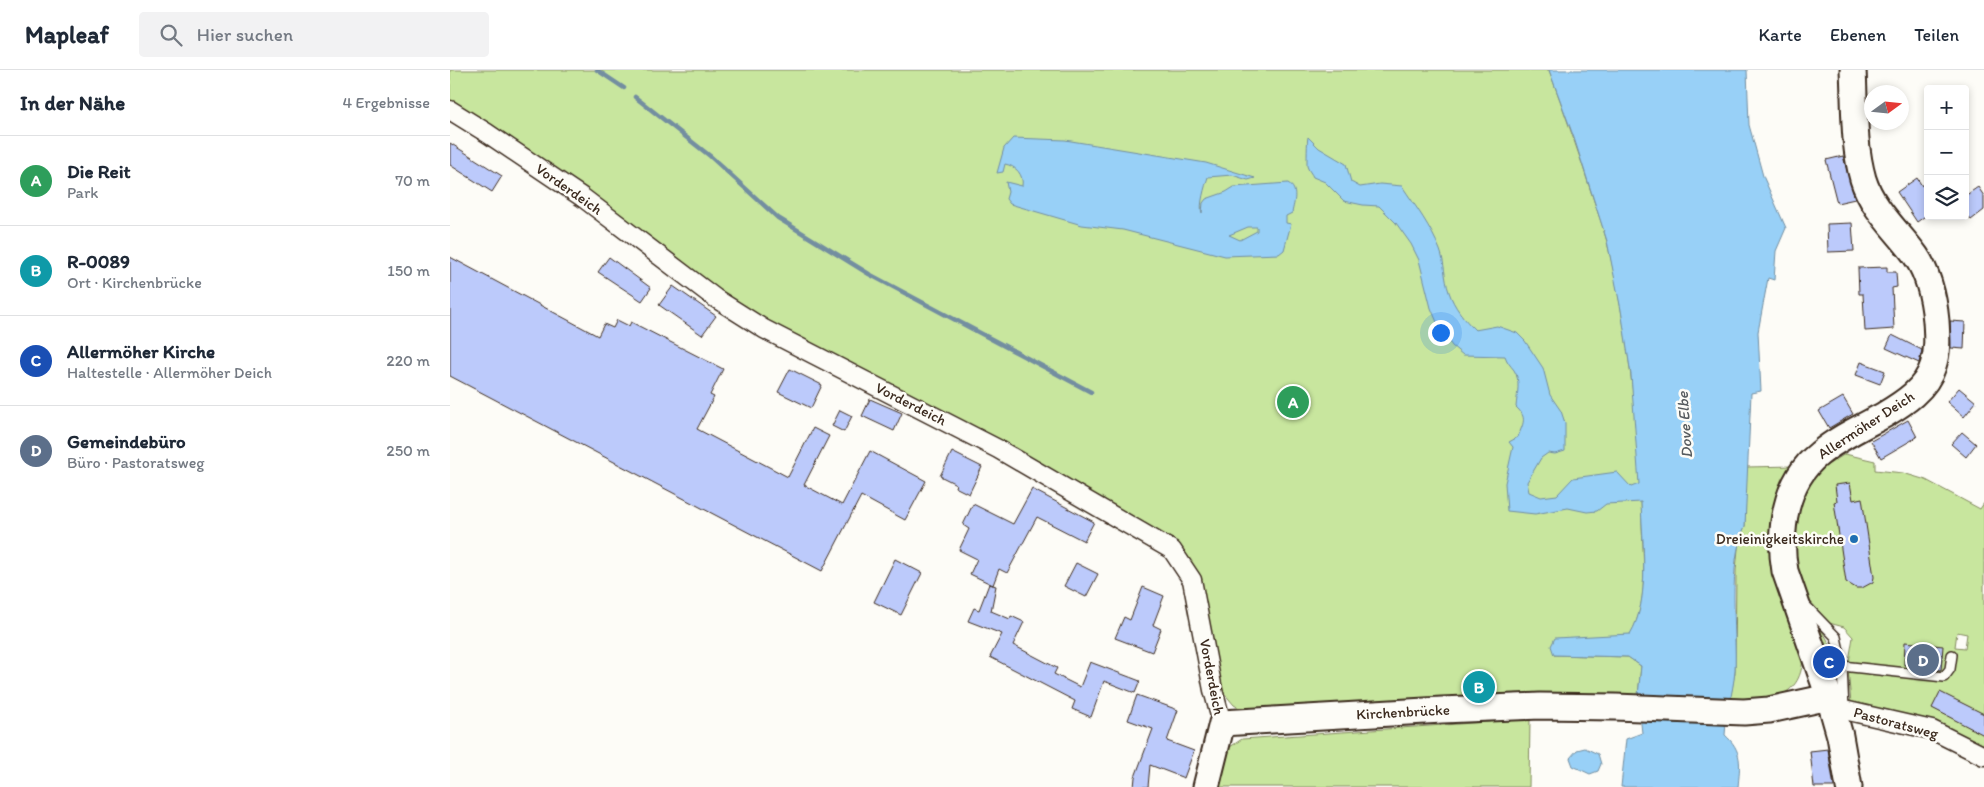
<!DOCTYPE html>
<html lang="de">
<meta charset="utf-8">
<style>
:root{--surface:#fff;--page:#f2f2f3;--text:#1f2937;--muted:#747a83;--line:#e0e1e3;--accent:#d93025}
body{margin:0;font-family:Itim,sans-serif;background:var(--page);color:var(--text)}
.controls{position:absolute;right:15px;top:15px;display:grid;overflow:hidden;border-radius:5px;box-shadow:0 2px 8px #0003}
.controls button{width:45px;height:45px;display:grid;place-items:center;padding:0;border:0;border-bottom:1px solid var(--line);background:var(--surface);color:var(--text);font:25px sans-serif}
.compass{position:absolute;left:1414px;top:15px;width:45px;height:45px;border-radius:50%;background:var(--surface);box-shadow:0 2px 8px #0003;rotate:75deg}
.you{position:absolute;left:990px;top:262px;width:18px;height:18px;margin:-12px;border:4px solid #fff;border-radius:50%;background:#1a73e8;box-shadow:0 0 0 8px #1a73e833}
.badge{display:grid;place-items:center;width:32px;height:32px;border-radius:50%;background:var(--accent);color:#fff;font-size:16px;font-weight:700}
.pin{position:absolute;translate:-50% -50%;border:2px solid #fff;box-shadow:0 1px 5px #0006}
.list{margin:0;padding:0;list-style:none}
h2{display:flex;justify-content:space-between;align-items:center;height:65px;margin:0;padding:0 20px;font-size:21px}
h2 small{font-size:16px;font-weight:400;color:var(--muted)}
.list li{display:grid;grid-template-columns:32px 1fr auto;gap:15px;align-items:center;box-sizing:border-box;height:90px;padding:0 20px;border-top:1px solid var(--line)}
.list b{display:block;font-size:19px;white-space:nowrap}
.list p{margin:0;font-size:16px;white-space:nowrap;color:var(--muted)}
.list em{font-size:16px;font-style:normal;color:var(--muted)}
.icon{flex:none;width:28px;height:28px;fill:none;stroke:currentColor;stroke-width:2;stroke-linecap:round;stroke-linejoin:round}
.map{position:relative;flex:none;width:1534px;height:717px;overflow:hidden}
header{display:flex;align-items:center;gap:30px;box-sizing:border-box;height:70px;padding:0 25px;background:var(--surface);border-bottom:1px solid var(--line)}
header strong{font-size:24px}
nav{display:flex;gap:28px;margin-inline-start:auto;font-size:18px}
.search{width:350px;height:45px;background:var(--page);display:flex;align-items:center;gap:12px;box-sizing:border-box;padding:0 18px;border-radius:5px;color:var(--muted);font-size:19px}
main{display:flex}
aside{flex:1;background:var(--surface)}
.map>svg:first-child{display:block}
</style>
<header>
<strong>Mapleaf</strong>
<div class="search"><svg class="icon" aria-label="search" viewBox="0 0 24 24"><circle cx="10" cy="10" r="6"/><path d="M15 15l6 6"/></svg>Hier suchen</div>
<nav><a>Karte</a><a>Ebenen</a><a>Teilen</a></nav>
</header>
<main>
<aside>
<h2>In der Nähe<small>4 Ergebnisse</small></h2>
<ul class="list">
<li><span class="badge" style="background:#2e9e5b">A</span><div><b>Die Reit</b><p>Park</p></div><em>70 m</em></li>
<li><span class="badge" style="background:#0f9aa8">B</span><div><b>R-0089</b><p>Ort · Kirchenbrücke</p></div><em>150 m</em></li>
<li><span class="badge" style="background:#1a4fb4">C</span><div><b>Allermöher Kirche</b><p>Haltestelle · Allermöher Deich</p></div><em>220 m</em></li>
<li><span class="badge" style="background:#5c6f8a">D</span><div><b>Gemeindebüro</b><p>Büro · Pastoratsweg</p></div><em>250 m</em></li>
</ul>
</aside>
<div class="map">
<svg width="1534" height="717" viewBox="0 0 1534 717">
<rect width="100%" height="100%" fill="#fdfcf7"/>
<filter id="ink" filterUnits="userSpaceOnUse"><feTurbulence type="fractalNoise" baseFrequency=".02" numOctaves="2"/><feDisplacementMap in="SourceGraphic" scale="10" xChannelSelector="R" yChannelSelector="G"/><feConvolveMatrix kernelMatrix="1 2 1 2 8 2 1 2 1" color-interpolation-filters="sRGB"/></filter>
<g filter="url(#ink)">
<path fill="#c8e69e" stroke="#82885e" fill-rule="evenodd" d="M0,0H1099C1114,41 1129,83 1142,125C1147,141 1153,156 1157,172C1179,263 1189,360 1192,454C1193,490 1199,532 1180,565L1104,585L1178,587L1191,596L1188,626L1094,623L800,644L784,635L773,622L765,589L728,475L317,252L269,222L0,31Z
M1395,384L1425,391V400L1453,403L1476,410L1530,439L1534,433V680L1401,634L1398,597L1403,567L1394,557L1379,553L1353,523L1344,492L1346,440L1357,419L1365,407L1376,396ZM1507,562L1517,564L1515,578L1505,577Z
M1345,396L1335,416L1353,583C1353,631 1318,631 1280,630L1285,602L1286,500L1289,468L1295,456L1296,397Z
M1359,546C1382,568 1388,591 1388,622Z
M1080,649L1079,717H763L774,681L792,669Z"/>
<path fill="#98d0f7" stroke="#738ea0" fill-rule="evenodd" d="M1099,0H1297L1299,55L1313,106L1336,158L1326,181L1324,210L1318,208L1308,262L1311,321L1301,323L1295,456C1277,495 1287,558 1285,601C1283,623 1276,644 1275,665C1293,681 1290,695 1288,717H1171L1176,669L1192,663L1188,626L1191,596L1178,587L1104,585L1101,576L1105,568L1180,564C1201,530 1192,472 1191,432L1156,434L1147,441L1137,442L1118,438L1085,444L1057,441L1055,413L1063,377L1059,372L1068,367C1073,353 1078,348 1066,337C1067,324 1071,311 1064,300C1060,295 1057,292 1055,286L1013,285L1002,276L989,257L981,238L969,190L961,174L946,153L929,136L913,135L894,131L875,112L863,107C862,104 858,100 857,96C857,94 857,69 858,67L869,78L896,94L901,112L910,117L930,114L952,116C966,137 981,157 990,180C995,193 994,208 999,222C1004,237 1014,249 1025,260L1047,256L1067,263L1075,271L1093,298L1100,325L1111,341L1115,353V381L1105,384L1098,383L1091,388L1077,412L1079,422L1091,427L1107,425L1123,408L1167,402L1181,417L1189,414L1181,305L1171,240L1157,171L1124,68Z
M563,68L615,70L756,93L805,108L798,110L782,105L758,107C755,116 749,136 752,143L753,133L756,129L776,122L784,117L838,113C849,120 844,132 842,143L836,146V153L841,154L834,180L829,184L775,186L673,160L632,155L560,134L556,129L558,122L556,112L572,116C574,105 566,96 555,94L553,102L547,103L554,78ZM798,157H807V161L790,170L779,165Z
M1135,678L1148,684L1151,694L1148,701L1140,704L1123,696L1120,688L1127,680Z"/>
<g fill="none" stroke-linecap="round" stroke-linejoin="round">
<path stroke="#738ea0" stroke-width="4.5" d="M147,0L174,18
M185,27L260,86L328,148L419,204L641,322"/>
</g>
<path fill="#bccafb" stroke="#3b2a1e" d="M0,73L52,106L42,122L0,95Z
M1393,86L1405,129L1387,133L1376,90Z
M1467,108L1472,116L1478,112V144L1467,152L1447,122Z
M1528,117L1534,126V140L1521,150L1515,143V126Z
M1402,153L1404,181L1378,182L1377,154Z
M0,187L148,266L154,254L163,258L167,250L179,256L181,252L273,299L260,325L264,327L247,359L338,407L363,358L379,366L354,415L392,435L420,381L476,411L455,450L411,426L372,501L0,306Z
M159,187L201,218L192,231L148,202Z
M1437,197V202H1446L1447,217L1442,218L1444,259L1415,261L1413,224H1409L1408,198Z
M223,216L266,246L252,265L209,235Z
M1500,251L1515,252L1514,279L1501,278Z
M1442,265L1472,280L1469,293L1436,278Z
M1411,292L1435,301L1430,314L1406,305Z
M340,299L372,315L361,338L328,322Z
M1509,318L1526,332L1514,347L1497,332Z
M1393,327L1403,344L1379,358L1369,341Z
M420,329L452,343L444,361L412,346Z
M390,340L402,346L394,362L382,356Z
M1458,350L1467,367L1431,388L1421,371Z
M1512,362L1526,374L1516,387L1501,374Z
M502,382L532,397L519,424L505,417L506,414L490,406Z
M1400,413L1403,430L1412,428L1424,507L1423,512L1412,518H1406L1396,512L1384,432L1387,431L1385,415Z
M582,419L644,452L634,471L587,447L557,503L549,499L543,515L520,504L527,489L509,480L519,459L513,455L523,434L563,454Z
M445,489L472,503L451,545L424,532Z
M626,493L648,504L636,527L614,516Z
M539,514L546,516L541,541L560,549L561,546L574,552L563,575L607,598L604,604L630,617L640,592L690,611L685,623L654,611L641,647L622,639L625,631L540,587L552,564L518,551L524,538L529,540Z
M693,517L714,526L703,555L711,559L702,582L665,568L674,547L680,550Z
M1455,572L1493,576L1491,600L1458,597V595H1454Z
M1490,622L1534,644V665L1482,638Z
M687,625L728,640L717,671L744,681L734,708L700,695L698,717H684L685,707L703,659L678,650Z
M1378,679L1384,717H1364L1360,681Z"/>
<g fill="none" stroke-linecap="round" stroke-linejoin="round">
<g stroke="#3b2a1e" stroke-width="12">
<path id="lane" d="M1355,535L1386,567L1392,596L1394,640
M1392,596L1494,607L1500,599L1502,585"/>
</g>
<g stroke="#3b2a1e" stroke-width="21">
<path id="street" d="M0,40L37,63L132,127L265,228L314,259L548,379L722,480L742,510L763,620L772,653
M1383,641L1394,640L1482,660L1534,686"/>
</g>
<g stroke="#3b2a1e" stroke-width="29">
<path id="secondary" d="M756,717L772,653L992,640L1090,636L1165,637L1294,642L1319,640L1379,627
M1399,717L1390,666L1379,627L1335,501C1328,461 1335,411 1369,384C1388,368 1412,357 1434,345C1454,333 1476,319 1483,296C1488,281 1487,266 1486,251C1484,229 1479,205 1466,186C1449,162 1422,139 1413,109C1403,74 1405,36 1403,0"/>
</g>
<use href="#lane" stroke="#fdfcf7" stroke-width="9"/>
<use href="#street" stroke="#fdfcf7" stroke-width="18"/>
<use href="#secondary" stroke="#fdfcf7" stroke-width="25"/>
</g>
</g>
<circle fill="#1f6fb2" stroke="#fdfcf7" stroke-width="2" cx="1404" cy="469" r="5"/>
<g text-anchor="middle" stroke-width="5" stroke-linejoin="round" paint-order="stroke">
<g font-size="15" fill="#3b2a1e" stroke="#fdfcf7">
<text transform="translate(119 119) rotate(35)" y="5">Vorderdeich</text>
<text transform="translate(461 334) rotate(27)" y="5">Vorderdeich</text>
<text transform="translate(1416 355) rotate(-33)" y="5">Allermöher Deich</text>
<text transform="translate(762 607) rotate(79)" y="5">Vorderdeich</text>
<text transform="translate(953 642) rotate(-3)" y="5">Kirchenbrücke</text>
<text transform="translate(1446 653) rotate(15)" y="5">Pastoratsweg</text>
</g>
<g font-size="15" fill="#3b2a1e" stroke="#fdfcf7" text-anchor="end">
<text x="1394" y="474">Dreieinigkeitskirche</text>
</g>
<g font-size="16" font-style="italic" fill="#575c5f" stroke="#fdfcf7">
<text transform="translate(1234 355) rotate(-94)" y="6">Dove Elbe</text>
</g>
</g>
</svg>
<div class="controls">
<button>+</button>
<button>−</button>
<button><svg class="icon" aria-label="layers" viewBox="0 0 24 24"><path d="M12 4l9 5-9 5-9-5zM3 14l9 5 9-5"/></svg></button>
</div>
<svg class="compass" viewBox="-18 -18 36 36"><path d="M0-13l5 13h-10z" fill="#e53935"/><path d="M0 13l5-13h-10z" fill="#747a83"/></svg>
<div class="you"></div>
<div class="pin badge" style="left:843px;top:332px;background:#2e9e5b">A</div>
<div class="pin badge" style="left:1029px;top:617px;background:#0f9aa8">B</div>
<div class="pin badge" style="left:1379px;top:592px;background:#1a4fb4">C</div>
<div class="pin badge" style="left:1473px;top:590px;background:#5c6f8a">D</div>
</div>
</main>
